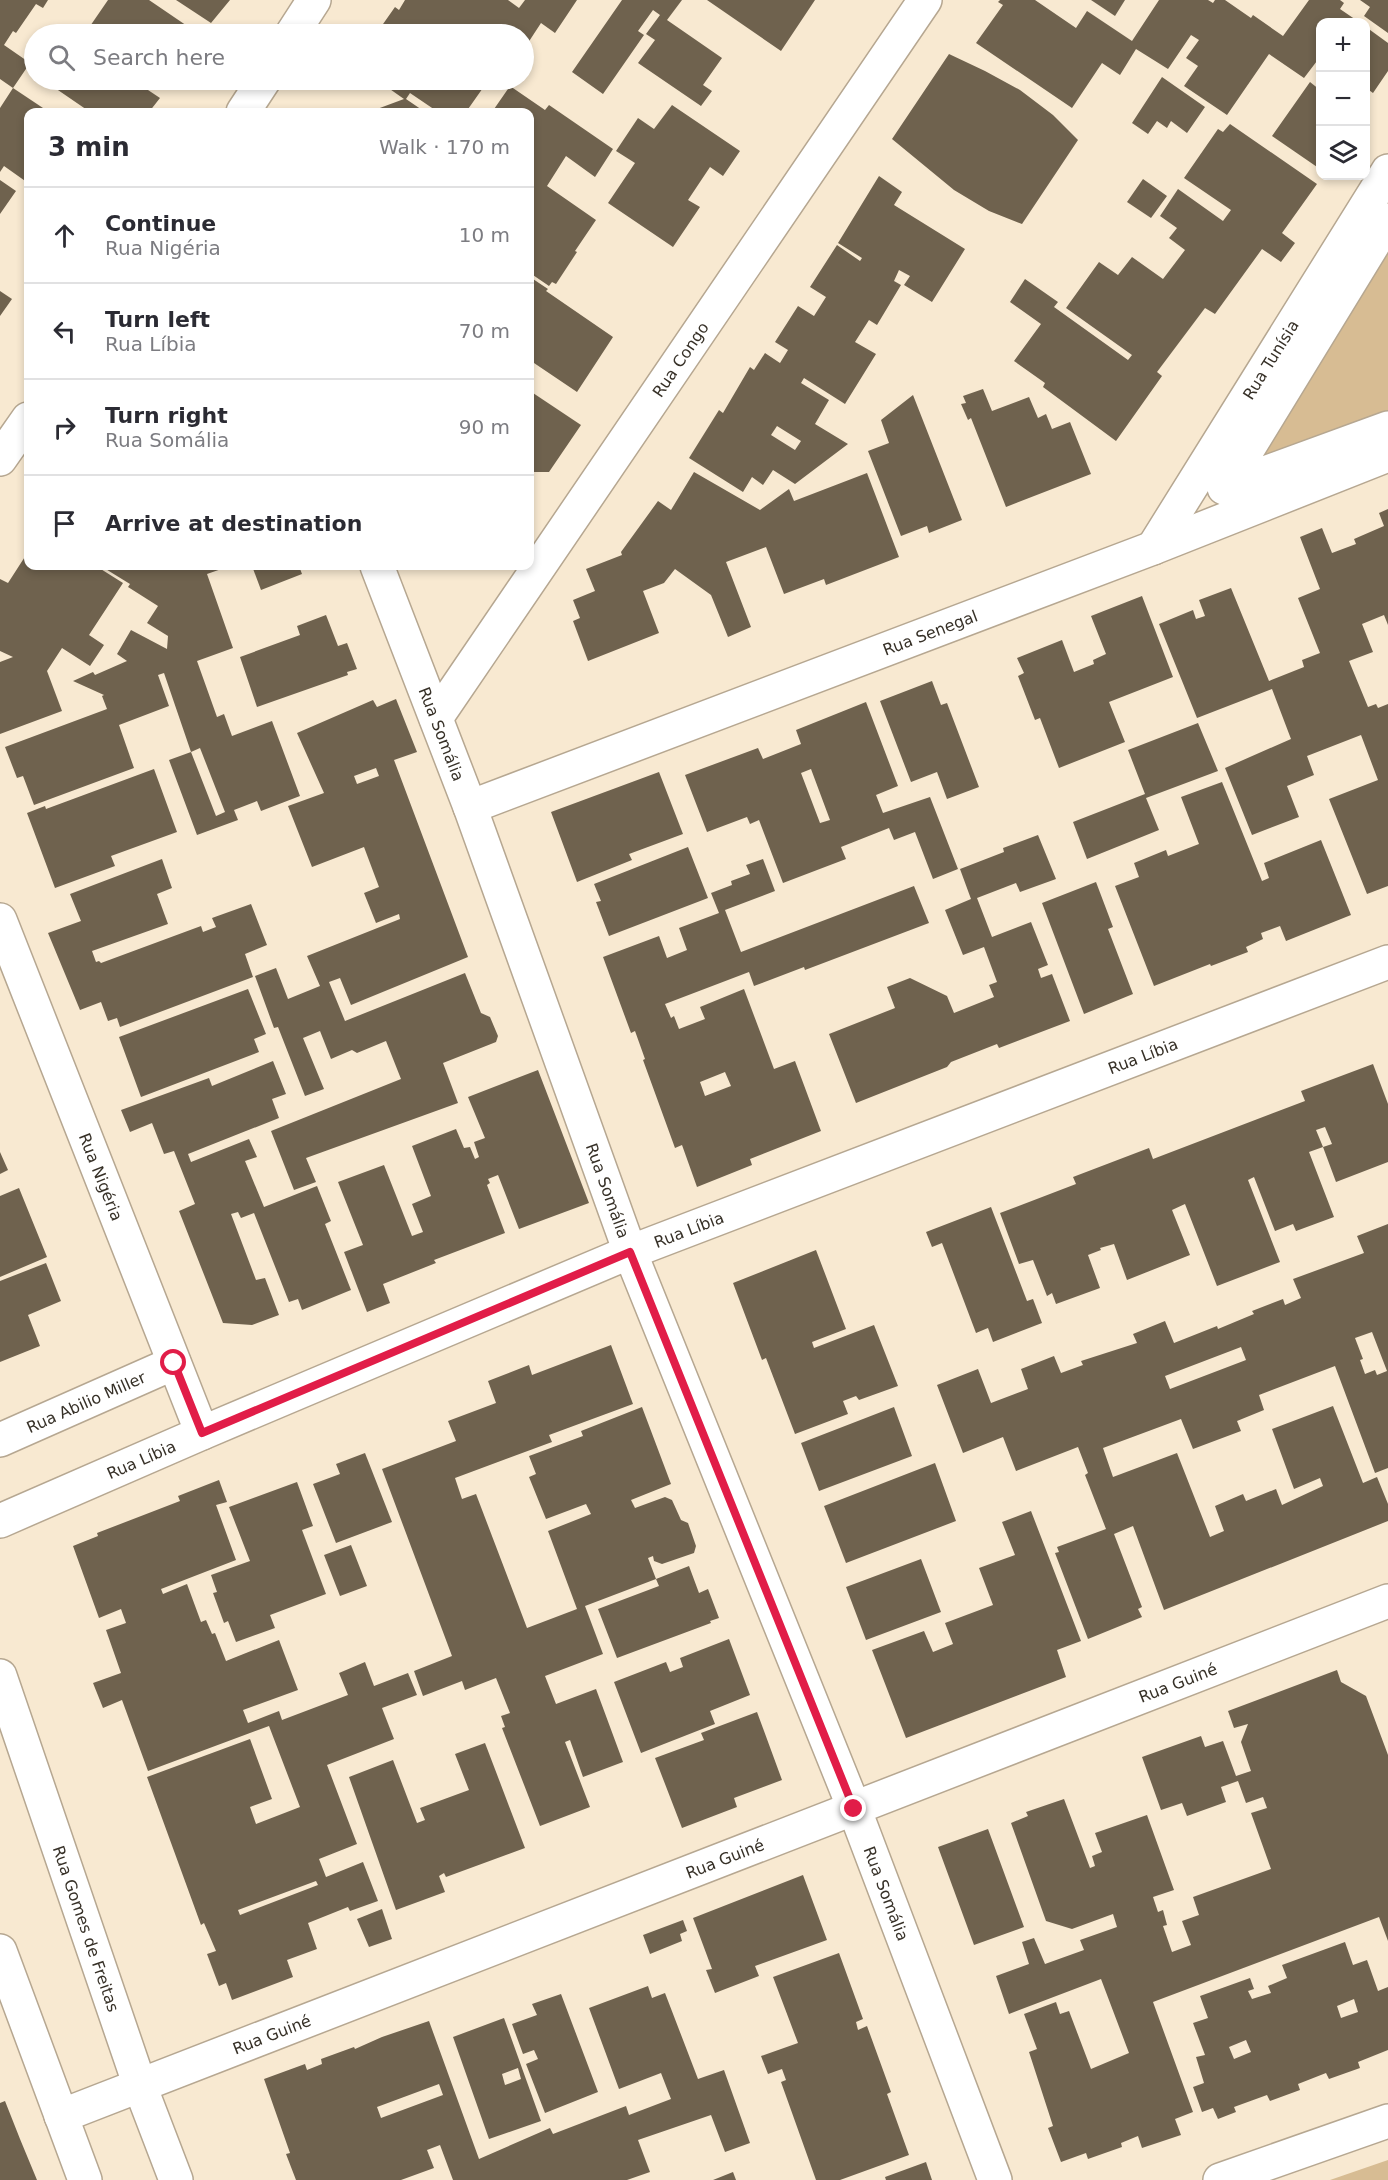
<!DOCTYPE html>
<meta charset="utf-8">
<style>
:root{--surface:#fff;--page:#f2f2f3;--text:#2b2b33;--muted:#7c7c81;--line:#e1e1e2}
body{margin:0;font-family:"DejaVu Sans",sans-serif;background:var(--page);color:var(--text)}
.controls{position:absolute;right:18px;top:18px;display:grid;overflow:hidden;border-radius:12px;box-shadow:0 3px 9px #0003}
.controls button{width:54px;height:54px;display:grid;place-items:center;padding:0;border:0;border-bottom:2px solid var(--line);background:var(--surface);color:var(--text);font:30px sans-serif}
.stop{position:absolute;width:18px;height:18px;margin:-14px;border:4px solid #e11d48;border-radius:50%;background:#fff}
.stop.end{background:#e11d48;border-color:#fff;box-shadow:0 2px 6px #0008}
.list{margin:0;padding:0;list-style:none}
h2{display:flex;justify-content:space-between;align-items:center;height:78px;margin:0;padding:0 24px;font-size:26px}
h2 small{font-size:20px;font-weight:400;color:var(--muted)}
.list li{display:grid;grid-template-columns:39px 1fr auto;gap:18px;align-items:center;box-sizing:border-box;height:96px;padding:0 24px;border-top:2px solid var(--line)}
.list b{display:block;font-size:22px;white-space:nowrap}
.list p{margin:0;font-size:20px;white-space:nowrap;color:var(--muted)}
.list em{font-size:20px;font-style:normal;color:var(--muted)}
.icon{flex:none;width:33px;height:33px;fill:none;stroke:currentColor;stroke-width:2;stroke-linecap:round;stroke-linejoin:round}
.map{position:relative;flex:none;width:1388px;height:2180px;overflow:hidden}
.search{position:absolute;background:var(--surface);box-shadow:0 3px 9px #0003;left:24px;top:24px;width:510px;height:66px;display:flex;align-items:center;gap:15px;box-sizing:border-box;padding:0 21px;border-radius:33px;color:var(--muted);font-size:22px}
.panel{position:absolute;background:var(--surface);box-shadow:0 3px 9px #0003;left:24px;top:108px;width:510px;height:462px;border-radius:12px}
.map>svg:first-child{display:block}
</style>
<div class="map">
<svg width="1388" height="2180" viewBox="0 0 1388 2180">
<rect width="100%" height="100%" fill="#f8e9d1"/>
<path fill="#d7bc93" d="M1388,220V428L1224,488Z
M1388,2160V2180H1330Z"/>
<path fill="#6f624e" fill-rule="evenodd" d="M0,0H48L43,8L36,4L16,33L13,31L4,45L30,63L13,88L0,79Z
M108,0H149L196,32L194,34H91L86,32Z
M176,0H230L211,23Z
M405,0H508L519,8L525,0H577L555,33L541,23L524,49V34H447L443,32L441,34H435L422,26L416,34H376L395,7L399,10Z
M622,0H682L667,20L722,58L703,85L712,91L701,106L638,63L655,40L646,34L660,15L653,10L638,31L644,35L603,94L572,72Z
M707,0H815L781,51Z
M1000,0H1035L1076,28L1087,11L1132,41L1159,0H1208L1213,3L1215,0H1225L1251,18L1253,15L1283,36L1309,0H1340L1344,3L1340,9L1359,22H1320V57L1304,78L1269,54L1227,115L1184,86L1198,66L1186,58L1199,40L1191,35L1168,69L1136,49L1120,75L1102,63L1072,108L976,43L1003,5L998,2Z
M1091,0H1125L1115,16Z
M1360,0H1388V33L1364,16L1370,7Z
M1366,27L1388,43V71L1373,93L1366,88Z
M949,54L985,71L1020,90L1053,115L1078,140L1022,224L989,211L954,190L892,139Z
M1162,77L1205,107L1187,133L1171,121L1167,128L1157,121L1148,134L1132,123Z
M61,80H133L160,98L149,112H90L55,88Z
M377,80H477L485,85L466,112H438L410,93L406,99L425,112H369L404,99Z
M1310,82L1320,90V169L1272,136Z
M510,86L545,110L549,105L613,149L595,177L566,156L547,186L596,220L575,251L577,252L556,284L552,282L549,286L530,273V112H492Z
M13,88L49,112H28V183L4,166L0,172V108Z
M672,105L740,151L723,176L710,167L688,200L700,207L673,247L608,203L635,163L616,151L638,118L654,129Z
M1230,124L1317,184L1282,233L1295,243L1281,262L1262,249L1215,314L1205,308L1157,372L1162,376L1116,441L1043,387L1045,383L1014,361L1041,324L1010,302L1025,279L1058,302L1054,307L1128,360L1132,355L1066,308L1099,262L1118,275L1132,257L1163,279L1185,250L1169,238L1177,228L1160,216L1178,189L1223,221L1231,210L1184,178L1218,129L1223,132Z
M879,176L902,192L894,205L965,249L932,302L904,285L910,276L899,270L894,281L901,285L877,325L869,320L855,342L876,354L845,404L804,378L801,383L829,400L815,424L848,444L795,484L773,470L763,485L752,477L743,492L689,458L719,410L723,413L750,367L754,370L765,353L780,363L788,350L775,342L798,306L814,316L826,297L810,287L837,245L860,261L862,258L838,243ZM777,426L801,441L795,450L771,435Z
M1143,179L1167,196L1151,218L1127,202Z
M0,180L16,191L0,214Z
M530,277L548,289L546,291L613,337L577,392L534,363L530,370Z
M0,291L12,299L0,316Z
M983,389L992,411L1029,397L1038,418L1046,414L1052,429L1070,422L1091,474L1006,507L971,418L968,420L961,404L966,403L963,396Z
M530,391L581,425L549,472H530Z
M913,395L962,520L929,533L927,526L901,536L868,451L889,443L881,420Z
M694,472L760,510L789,489L794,501L867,473L899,557L826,585L824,579L784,594L766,547L726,562L751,627L728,637L711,595L675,569L664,583L643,591L659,633L588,661L573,621L580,618L573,600L595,591L586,569L622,555L621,552L658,501L671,510Z
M1388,509V625L1384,615L1362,624L1373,652L1349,661L1368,707L1376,704L1378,708L1388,704V886L1367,894L1329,799L1378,780L1361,735L1307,756L1314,775L1287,786L1299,817L1252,835L1225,768L1291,739L1272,689L1197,718L1159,624L1193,610L1196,619L1205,616L1199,600L1231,588L1269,681L1304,667L1302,660L1320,653L1298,598L1320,589L1300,537L1322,528L1332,553L1356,544L1354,539L1384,526L1379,513Z
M28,552V566H96L123,583L89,635L104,645L90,666L62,648L47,671L62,711L0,734V662L13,657L0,651V579L8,583Z
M105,566H135L140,569L142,566H230L207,574L233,648L197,661L217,717L224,714L232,736L272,721L300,796L261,811L257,801L234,810L238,820L197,835L169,760L191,752L216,816L225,812L200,748L191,752L164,673L158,675L169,706L119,725L134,768L34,805L23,776L17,778L5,747L107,709L102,696L104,695L73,681L93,672L95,675L127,661L117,654L131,630L167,649L168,636L147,623L158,606L128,587L130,584L104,568Z
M252,566H299L302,574L261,590Z
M1142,596L1173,677L1109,702L1125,742L1059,768L1040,718L1035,720L1018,676L1024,673L1017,658L1062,640L1074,672L1094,664L1093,660L1106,654L1091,616Z
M326,615L338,646L347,643L357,669L347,672L348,675L257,707L240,657L300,635L297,626Z
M932,681L941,705L947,703L979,787L947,799L937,772L911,782L880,701Z
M396,699L417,752L394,760L468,957L351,1005L340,978L329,982L345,1021L465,973L481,1013L490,1017L498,1036L496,1042L443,1063L458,1103L306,1158L316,1182L294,1190L271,1131L401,1079L386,1041L357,1053L352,1050L331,1059L320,1031L303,1038L324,1089L305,1096L278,1027L274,1028L255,976L276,968L288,999L320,986L307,956L400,919L399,914L376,923L364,893L379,887L364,847L312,867L288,806L324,793L297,733L373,700L377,707ZM376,768L379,776L357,784L354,776Z
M866,702L898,786L876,795L883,813L930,797L958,869L933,879L915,832L894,840L889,828L841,847L846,859L783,883L759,820L750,824L747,817L707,832L685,775L758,748L763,759L801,744L796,730ZM811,769L830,820L820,823L801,773Z
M1198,723L1218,771L1146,798L1159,830L1087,859L1073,822L1145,794L1128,750Z
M154,769L177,832L111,856L115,866L55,888L27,813L45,806L46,809Z
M659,772L683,834L629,854L632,860L577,882L551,812Z
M1222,782L1262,881L1269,878L1264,863L1321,840L1351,915L1286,941L1280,926L1261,933L1263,939L1246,947L1248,952L1211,966L1210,964L1154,986L1115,886L1139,877L1134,863L1166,850L1168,856L1199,844L1181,797Z
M1038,835L1056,879L1020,892L1016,883L977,898L992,937L1031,922L1048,965L1038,969L1041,978L1052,974L1070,1021L999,1048L997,1044L951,1062L947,1067L856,1103L829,1034L895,1008L887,987L910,978L947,996L954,1013L994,997L989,985L997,982L984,947L963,955L945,910L971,899L960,869L1004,852L1003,848Z
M688,847L708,898L609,936L596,902L601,901L594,884Z
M162,859L172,888L157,894L168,924L92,951L96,962L99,961L101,963L201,926L203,932L216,927L212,918L251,904L267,945L245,954L253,977L120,1027L117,1018L108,1021L101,1002L80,1010L48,933L81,921L70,894Z
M763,859L775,891L725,910L741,952L914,886L929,923L805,970L804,967L754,986L749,972L665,1004L671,1018L674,1016L679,1029L705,1019L700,1007L744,989L774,1069L795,1061L821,1131L750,1159L752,1165L697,1187L682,1145L675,1148L643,1060L645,1059L635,1031L631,1033L603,957L659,936L667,958L687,950L679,928L719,913L711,893L732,885L731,881L750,874L746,865ZM725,1072L731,1086L705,1096L700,1082Z
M1096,882L1113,927L1108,929L1133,994L1084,1014L1042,903Z
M248,989L266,1034L254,1039L259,1052L141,1097L119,1037Z
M273,1061L286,1094L272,1099L279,1118L188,1154L191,1162L249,1139L257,1157L245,1161L264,1207L317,1186L331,1221L325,1224L351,1290L302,1310L298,1299L289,1302L254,1213L241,1218L238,1212L231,1214L256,1280L265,1278L279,1315L252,1325L223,1323L179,1211L195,1204L174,1151L164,1154L152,1123L130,1132L121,1110L209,1078L212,1086Z
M1373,1064L1388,1104V1162L1336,1182L1323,1147L1332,1144L1325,1127L1316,1130L1323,1147L1309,1152L1334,1217L1296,1231L1293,1224L1275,1231L1254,1177L1248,1180L1280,1262L1217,1286L1185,1204L1172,1210L1190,1255L1127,1280L1114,1244L1100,1248L1101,1250L1088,1255L1100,1288L1056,1304L1052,1293L1047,1296L1033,1260L1019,1264L1000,1213L1076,1184L1073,1177L1149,1148L1153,1159L1305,1101L1301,1091Z
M538,1070L589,1203L519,1229L498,1175L488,1179L490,1183L487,1185L505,1233L434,1260L436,1263L383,1284L390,1303L367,1312L344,1252L363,1245L338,1182L384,1165L412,1236L423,1232L412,1204L431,1196L412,1146L456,1129L464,1148L470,1147L475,1159L479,1157L474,1142L485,1138L468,1097Z
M0,1152L8,1170L0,1174Z
M19,1188L47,1257L0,1277V1196Z
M991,1207L1027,1301L1033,1299L1042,1323L993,1342L988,1328L976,1333L942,1243L932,1247L926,1232Z
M1388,1224V1468L1375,1473L1335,1366L1259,1395L1264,1410L1237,1421L1241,1431L1193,1449L1181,1419L1103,1448L1113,1477L1177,1453L1210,1537L1224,1531L1215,1506L1243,1494L1246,1501L1276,1489L1282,1505L1323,1486L1320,1478L1294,1489L1272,1429L1333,1406L1363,1483L1377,1477L1388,1504V1521L1164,1610L1133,1526L1114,1534L1142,1607L1138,1609L1142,1617L1088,1639L1055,1553L1059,1552L1057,1547L1106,1529L1085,1475L1088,1473L1078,1447L1016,1471L1003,1437L963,1453L937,1385L978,1369L991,1403L1028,1389L1021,1369L1054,1356L1061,1373L1083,1365L1081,1361L1137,1343L1133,1334L1165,1321L1174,1343L1217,1326L1218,1329L1254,1314L1252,1311L1283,1299L1285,1305L1301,1298L1293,1279L1364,1253L1357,1236ZM1372,1332L1387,1371L1377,1375L1375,1370L1365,1374L1360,1360L1363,1359L1355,1338ZM1241,1347L1246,1360L1170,1389L1165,1376Z
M816,1250L846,1329L812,1342L814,1348L874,1325L898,1386L859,1400L856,1396L843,1401L848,1414L795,1434L766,1358L762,1360L733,1283Z
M46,1263L61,1301L28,1315L40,1346L0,1362V1281Z
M611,1345L633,1404L549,1435L552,1442L455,1478L462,1499L476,1494L527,1628L577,1609L548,1531L591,1514L586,1504L546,1519L529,1477L536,1474L529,1456L583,1436L581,1431L642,1407L671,1484L631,1500L635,1508L665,1497L672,1500L681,1520L688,1523L696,1546L694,1553L662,1564L654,1561L653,1556L648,1558L656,1579L585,1606L603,1654L545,1676L556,1704L596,1689L623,1762L583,1777L570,1740L565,1742L590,1807L540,1826L502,1728L505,1727L501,1716L510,1713L496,1678L465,1690L462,1681L423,1696L414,1671L452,1656L382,1469L456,1441L448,1421L496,1403L488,1381L529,1365L532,1375Z
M894,1407L912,1456L819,1491L801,1443Z
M365,1453L392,1522L336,1543L313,1484L340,1474L336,1464Z
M935,1463L956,1521L846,1563L824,1506Z
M219,1480L227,1502L216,1505L236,1560L161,1589L163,1594L187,1584L201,1622L206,1620L212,1634L215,1633L226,1661L279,1640L298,1690L243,1710L248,1723L279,1711L282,1720L348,1695L339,1673L365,1662L374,1686L408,1673L417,1695L382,1708L394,1739L327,1765L357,1844L319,1859L326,1877L363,1862L378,1901L350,1911L348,1907L308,1923L317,1949L287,1960L293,1977L232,2000L226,1983L219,1986L207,1954L216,1951L204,1923L201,1925L147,1777L250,1739L272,1799L250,1807L256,1824L300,1807L269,1726L148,1771L122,1700L103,1708L93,1683L121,1673L106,1630L126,1623L121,1609L99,1618L73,1546L98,1536L97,1533L180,1501L178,1496ZM316,1881L318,1885L240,1915L238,1910Z
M297,1482L313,1526L302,1530L326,1594L270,1615L275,1628L236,1642L228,1621L224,1623L213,1593L217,1592L211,1575L250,1561L229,1507Z
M1031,1511L1081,1641L1057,1650L1066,1677L906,1738L872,1650L924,1631L933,1652L953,1644L945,1623L993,1605L979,1568L1015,1555L1002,1522Z
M351,1545L367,1586L340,1596L324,1555Z
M921,1559L941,1612L866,1640L846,1587Z
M689,1566L699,1593L708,1589L719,1618L710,1621L711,1623L617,1658L598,1609L659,1586L656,1579Z
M729,1639L750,1695L710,1711L715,1724L641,1753L614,1682L666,1662L670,1672L683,1667L680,1658Z
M1337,1670L1341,1682L1366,1696L1388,1755V1941L1379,1917L1153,2002L1193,2112L1175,2119L1181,2135L1142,2148L1138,2136L1121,2143L1122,2147L1088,2159L1086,2153L1061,2162L1048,2128L1053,2126L1029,2052L1037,2049L1024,2014L1056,2002L1060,2014L1069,2011L1091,2069L1129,2053L1101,1979L1009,2014L996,1976L1029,1964L1022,1942L1034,1938L1045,1964L1084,1950L1080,1940L1117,1927L1113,1914L1072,1929L1046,1921L1011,1823L1028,1816L1026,1812L1064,1799L1090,1868L1095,1866L1092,1856L1102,1852L1095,1833L1147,1815L1174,1890L1153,1897L1158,1912L1163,1910L1167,1925L1163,1926L1172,1952L1191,1945L1182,1921L1199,1915L1193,1897L1271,1869L1251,1813L1267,1808L1263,1797L1246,1803L1238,1781L1221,1787L1226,1802L1187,1816L1182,1803L1161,1810L1142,1757L1201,1736L1205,1747L1223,1741L1236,1776L1251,1771L1241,1742L1248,1724L1234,1728L1228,1711Z
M757,1712L782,1780L734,1798L737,1807L682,1828L655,1758L704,1740L701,1733Z
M485,1743L525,1848L446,1877L444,1873L439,1876L445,1892L396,1910L349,1777L393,1760L417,1823L425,1820L420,1808L469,1790L455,1754Z
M988,1829L1024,1927L974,1945L938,1847Z
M803,1875L827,1940L755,1966L759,1976L715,1993L706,1970L712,1969L693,1918Z
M382,1909L392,1939L369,1947L357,1919Z
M683,1920L687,1931L680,1934L682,1941L650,1954L643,1935Z
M1345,1942L1353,1965L1367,1960L1378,1991L1388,1987V2050L1358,2062L1360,2068L1329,2079L1326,2073L1298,2084L1300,2090L1270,2101L1267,2095L1234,2107L1236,2112L1218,2119L1213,2108L1202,2112L1193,2087L1204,2083L1196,2057L1205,2055L1193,2023L1208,2018L1200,1996L1250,1978L1254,1989L1248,1991L1252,1999L1271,1993L1268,1986L1287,1978L1282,1965ZM1354,1999L1358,2012L1341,2018L1337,2006ZM1246,2040L1251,2052L1234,2059L1229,2047Z
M839,1953L863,2019L856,2022L858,2030L867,2026L891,2092L887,2094L909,2155L840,2180H816L781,2082L786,2080L782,2069L768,2074L761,2056L798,2043L773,1977Z
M648,1986L652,1998L665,1993L698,2079L724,2070L750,2143L725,2152L711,2115L638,2140L650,2172L627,2180H453L440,2145L427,2150L434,2168L401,2180H296L286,2154L290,2153L264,2079L305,2064L307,2070L322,2064L321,2059L354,2047L355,2049L382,2037L429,2021L479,2159L550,2128L553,2134L626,2106L629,2115L671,2099L661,2073L619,2089L589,2008ZM439,2084L443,2095L381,2118L377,2107Z
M561,1994L598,2092L545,2113L526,2064L538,2059L534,2050L523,2054L512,2024L537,2015L532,2004Z
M504,2018L541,2121L489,2139L453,2037ZM518,2068L521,2079L505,2085L502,2074Z
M5,2101L20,2139L37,2180H0V2103Z
M926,2162L932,2180H886L885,2177Z
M733,2172L736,2180H713Z"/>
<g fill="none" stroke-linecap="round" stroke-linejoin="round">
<g stroke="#b6a791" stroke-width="36">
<path id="pedestrian" d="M1388,220L1224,488L1388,428"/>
</g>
<g stroke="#b6a791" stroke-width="36">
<g id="minor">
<path d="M292,34L314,0"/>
<path d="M243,112L264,80"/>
<path d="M0,459L28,419"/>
<path id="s1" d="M1153,548L1388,171"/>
<path id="s2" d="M377,566L470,807L630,1252L854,1808L995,2180"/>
<path id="s3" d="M436,718L925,0"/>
<path id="s4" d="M470,807L1153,548L1388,455"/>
<path id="s5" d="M0,920L202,1433"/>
<path id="s6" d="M0,1440L174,1363"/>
<path id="s7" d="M0,1521L202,1433L630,1252L1388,962"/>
<path id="s8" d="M61,2116L1388,1601"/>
<path d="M1220,2180L1388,2121"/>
</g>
</g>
<g stroke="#b6a791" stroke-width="36">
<g id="tertiary">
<path id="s9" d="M0,1676L140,2086L176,2180"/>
<path d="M0,1951L85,2180"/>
</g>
</g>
<use href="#pedestrian" stroke="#fff" stroke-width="33"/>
<use href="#minor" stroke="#fff" stroke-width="33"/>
<use href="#tertiary" stroke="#fff" stroke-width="33"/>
</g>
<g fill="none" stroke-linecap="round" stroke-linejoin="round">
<path stroke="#e11d48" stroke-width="8" d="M174,1363L202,1433L630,1252L854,1809"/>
</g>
<g text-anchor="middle" stroke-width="6" stroke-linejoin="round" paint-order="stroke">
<g font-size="16" fill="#373128" stroke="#f8e9d1">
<text dy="6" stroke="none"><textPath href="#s3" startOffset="434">Rua Congo</textPath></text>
<text dy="6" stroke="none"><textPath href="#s1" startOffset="222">Rua Tunísia</textPath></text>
<text dy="6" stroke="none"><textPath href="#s4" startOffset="492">Rua Senegal</textPath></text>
<text dy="6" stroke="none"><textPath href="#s2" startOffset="180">Rua Somália</textPath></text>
<text dy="6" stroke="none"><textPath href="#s7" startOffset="1234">Rua Líbia</textPath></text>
<text dy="6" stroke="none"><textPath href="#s5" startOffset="276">Rua Nigéria</textPath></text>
<text dy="6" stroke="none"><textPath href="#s2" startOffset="666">Rua Somália</textPath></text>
<text dy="6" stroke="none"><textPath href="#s7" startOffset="748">Rua Líbia</textPath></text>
<text dy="6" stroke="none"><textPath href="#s6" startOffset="94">Rua Abilio Miller</textPath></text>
<text dy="6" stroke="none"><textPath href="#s7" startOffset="154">Rua Líbia</textPath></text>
<text dy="6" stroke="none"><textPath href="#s8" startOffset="1198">Rua Guiné</textPath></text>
<text dy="6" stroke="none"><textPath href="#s8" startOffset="712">Rua Guiné</textPath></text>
<text dy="6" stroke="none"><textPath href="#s2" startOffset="1422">Rua Somália</textPath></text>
<text dy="6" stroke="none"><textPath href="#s9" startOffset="267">Rua Gomes de Freitas</textPath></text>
<text dy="6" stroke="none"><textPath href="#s8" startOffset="226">Rua Guiné</textPath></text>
</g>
</g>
</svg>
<div class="controls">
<button>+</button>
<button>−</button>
<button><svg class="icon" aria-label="layers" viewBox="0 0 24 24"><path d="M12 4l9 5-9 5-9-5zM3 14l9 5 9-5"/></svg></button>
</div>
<div class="stop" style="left:174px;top:1363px"></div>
<div class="stop end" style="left:854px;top:1809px"></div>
<div class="search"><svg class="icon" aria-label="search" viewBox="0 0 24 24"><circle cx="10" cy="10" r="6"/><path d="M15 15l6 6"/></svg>Search here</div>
<section class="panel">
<h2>3 min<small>Walk · 170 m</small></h2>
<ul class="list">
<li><svg class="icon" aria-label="ahead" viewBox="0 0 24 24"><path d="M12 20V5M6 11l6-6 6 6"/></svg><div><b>Continue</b><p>Rua Nigéria</p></div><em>10 m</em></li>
<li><svg class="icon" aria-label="left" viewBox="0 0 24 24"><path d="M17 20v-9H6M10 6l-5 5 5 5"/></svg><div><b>Turn left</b><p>Rua Líbia</p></div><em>70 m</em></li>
<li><svg class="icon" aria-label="right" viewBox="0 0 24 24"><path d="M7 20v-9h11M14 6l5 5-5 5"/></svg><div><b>Turn right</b><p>Rua Somália</p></div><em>90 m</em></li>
<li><svg class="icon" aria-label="arrive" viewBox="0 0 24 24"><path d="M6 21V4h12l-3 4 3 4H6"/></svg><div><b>Arrive at destination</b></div></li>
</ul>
</section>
</div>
